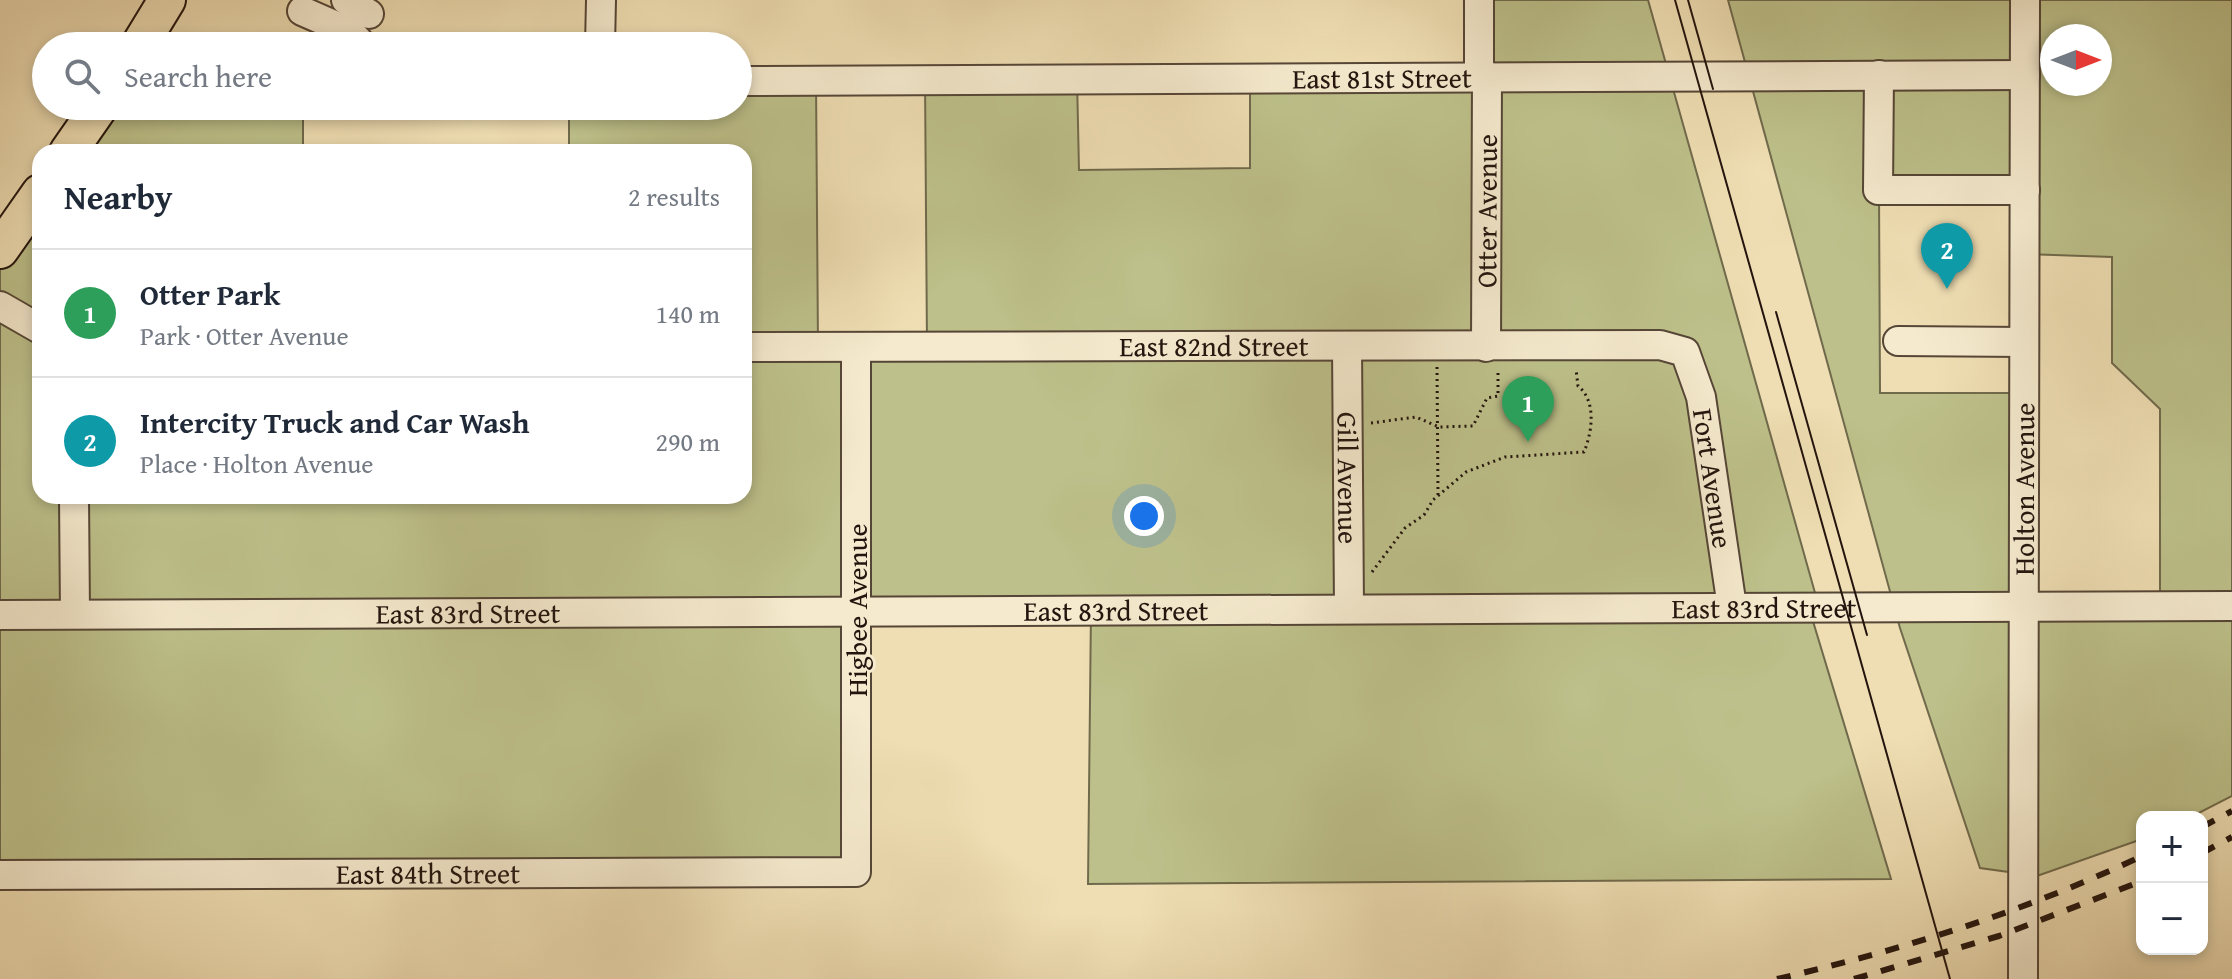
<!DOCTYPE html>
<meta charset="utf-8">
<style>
:root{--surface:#fff;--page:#f6f6f7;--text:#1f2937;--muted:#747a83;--line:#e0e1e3;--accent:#111827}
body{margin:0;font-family:"Gentium Book Plus",serif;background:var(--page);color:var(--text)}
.controls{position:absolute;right:24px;bottom:24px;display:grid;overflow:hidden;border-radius:16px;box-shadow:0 4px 12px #0003}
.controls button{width:72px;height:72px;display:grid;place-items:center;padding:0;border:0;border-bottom:2px solid var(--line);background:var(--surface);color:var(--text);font:40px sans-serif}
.compass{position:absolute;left:2040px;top:24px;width:72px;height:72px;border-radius:50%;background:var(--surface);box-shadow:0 4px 12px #0003;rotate:90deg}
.you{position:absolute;left:1144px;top:516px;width:28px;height:28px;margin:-20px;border:6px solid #fff;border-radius:50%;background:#1a73e8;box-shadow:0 0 0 12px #1a73e833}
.badge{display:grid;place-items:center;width:52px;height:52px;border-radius:50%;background:var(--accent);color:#fff;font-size:26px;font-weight:700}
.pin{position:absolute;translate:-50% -66px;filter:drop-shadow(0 2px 4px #0008)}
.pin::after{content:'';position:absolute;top:42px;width:28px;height:24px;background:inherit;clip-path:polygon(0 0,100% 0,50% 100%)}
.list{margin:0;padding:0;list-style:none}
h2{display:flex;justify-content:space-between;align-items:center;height:104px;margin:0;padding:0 32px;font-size:34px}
h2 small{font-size:26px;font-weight:400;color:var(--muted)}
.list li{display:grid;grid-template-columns:52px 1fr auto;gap:24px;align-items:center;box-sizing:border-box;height:128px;padding:0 32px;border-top:2px solid var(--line)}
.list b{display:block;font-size:30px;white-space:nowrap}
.list p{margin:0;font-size:26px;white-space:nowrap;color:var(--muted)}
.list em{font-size:26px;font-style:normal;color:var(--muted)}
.icon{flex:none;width:44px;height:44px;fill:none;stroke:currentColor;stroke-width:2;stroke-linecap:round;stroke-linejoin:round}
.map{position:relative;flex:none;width:2232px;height:979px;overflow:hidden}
.search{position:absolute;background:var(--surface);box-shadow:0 4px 12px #0003;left:32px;top:32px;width:720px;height:88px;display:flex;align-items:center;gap:20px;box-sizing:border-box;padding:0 28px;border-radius:44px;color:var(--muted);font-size:30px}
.panel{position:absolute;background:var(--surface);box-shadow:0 4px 12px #0003;left:32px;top:144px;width:720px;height:360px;border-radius:24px}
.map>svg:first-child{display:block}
</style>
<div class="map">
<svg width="2232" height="979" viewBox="0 0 2232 979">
<rect width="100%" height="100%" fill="#efdeb3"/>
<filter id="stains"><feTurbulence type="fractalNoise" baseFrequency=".0025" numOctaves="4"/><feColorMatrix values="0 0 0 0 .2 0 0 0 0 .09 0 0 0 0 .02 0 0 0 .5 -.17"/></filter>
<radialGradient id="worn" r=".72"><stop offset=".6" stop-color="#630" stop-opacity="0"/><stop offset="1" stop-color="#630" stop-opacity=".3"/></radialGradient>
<path fill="#bdc08a" stroke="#706a4c" stroke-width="2" fill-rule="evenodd" d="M1479,0H1648L1819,607L1809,608L1891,879L1088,884L1091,610H858L856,872L0,888V250L40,193V496H744V152H569V106H738V81L816,80L818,347L927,346L925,79L1077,78L1079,170L1250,168V77L1479,76Z
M1728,0H2232V796L2191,817H2142V839L2037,876L1980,868L1900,628ZM2052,36H2100V84H2052ZM1879,190L2025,191L2024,254L2112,257V363L2160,409V607L2024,606V393H1880Z
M100,106H303V152H68Z"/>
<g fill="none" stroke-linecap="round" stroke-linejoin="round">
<g stroke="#564637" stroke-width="32">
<g id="minor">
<path d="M346,0L369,14"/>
<path d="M302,11L350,32L363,46"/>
<path d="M600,46L601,0"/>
<path d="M1879,75L1878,190H2025"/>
<path d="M1479,76V0"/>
<path id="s1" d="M738,81L2025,75"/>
<path d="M0,306L40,329"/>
<path d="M1898,341L2024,342"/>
<path id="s2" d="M1347,346L1349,608"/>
<path id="s3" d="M744,347L1660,345L1685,352L1701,397L1732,607"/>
<path id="s4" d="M1486,347L1487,76"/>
<path d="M74,496L75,614"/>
<path id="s5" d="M0,615L2232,606"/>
<path id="s6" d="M0,875L856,872V347"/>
<path id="s7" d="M2023,979L2025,0"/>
</g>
</g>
<g stroke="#23140e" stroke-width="40">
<path id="major" d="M139,46L167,0
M68,152L100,106
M0,250L40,193"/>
</g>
<path stroke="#23140e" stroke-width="3" stroke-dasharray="2 4" stroke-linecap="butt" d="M1437,367L1438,495
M1371,423L1416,417L1439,427L1473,426L1487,398L1498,396V371
M1372,572L1405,528L1424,515L1433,500L1466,472L1505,457L1584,452C1592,433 1597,401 1578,386L1576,369"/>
<use href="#minor" stroke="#f5eace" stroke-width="28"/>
<use href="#major" stroke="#efdeb3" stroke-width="36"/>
<path stroke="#23140e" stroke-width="2" d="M1675,0L1950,979
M1688,0L1713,89
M1776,312L1867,635"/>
<path stroke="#23140e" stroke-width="6" stroke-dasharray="14 14" stroke-linecap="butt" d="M2202,827L2232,811
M2202,853L2232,837
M1777,979C1902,950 2026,911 2142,856
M1854,979L1999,936L2142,881"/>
</g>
<g text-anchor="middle" stroke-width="6" stroke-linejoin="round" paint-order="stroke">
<g font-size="28" fill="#23140e" stroke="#f5eace">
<text dy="10" stroke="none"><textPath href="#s1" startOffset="644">East 81st Street</textPath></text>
<text dy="10" stroke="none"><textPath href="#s4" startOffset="136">Otter Avenue</textPath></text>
<text dy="10" stroke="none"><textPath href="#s3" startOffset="470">East 82nd Street</textPath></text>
<text dy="10" stroke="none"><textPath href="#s2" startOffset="132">Gill Avenue</textPath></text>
<text dy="10" stroke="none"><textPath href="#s3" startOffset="1072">Fort Avenue</textPath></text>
<text dy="10" stroke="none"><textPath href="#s7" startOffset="490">Holton Avenue</textPath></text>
<text dy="10" stroke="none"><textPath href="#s5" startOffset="1764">East 83rd Street</textPath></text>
<text dy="10" stroke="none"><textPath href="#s5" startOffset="1116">East 83rd Street</textPath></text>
<text transform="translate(857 610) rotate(-90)" y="10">Higbee Avenue</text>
<text dy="10" stroke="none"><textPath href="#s5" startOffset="468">East 83rd Street</textPath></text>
<text dy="10" stroke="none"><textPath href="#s6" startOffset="428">East 84th Street</textPath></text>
</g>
</g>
<rect width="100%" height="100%" filter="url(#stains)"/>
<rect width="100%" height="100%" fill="url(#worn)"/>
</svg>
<div class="controls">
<button>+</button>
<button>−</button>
</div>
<svg class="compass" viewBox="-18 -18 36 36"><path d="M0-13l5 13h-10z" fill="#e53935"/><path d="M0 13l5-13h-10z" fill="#747a83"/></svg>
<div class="you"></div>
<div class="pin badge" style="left:1528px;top:442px;background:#2e9e5b">1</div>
<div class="pin badge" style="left:1947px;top:289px;background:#0f9aa8">2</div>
<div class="search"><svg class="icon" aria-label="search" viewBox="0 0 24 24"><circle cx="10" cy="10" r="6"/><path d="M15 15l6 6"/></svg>Search here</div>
<section class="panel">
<h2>Nearby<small>2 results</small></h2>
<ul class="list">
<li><span class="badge" style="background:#2e9e5b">1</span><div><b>Otter Park</b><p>Park · Otter Avenue</p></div><em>140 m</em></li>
<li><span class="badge" style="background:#0f9aa8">2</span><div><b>Intercity Truck and Car Wash</b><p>Place · Holton Avenue</p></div><em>290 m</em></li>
</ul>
</section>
</div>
